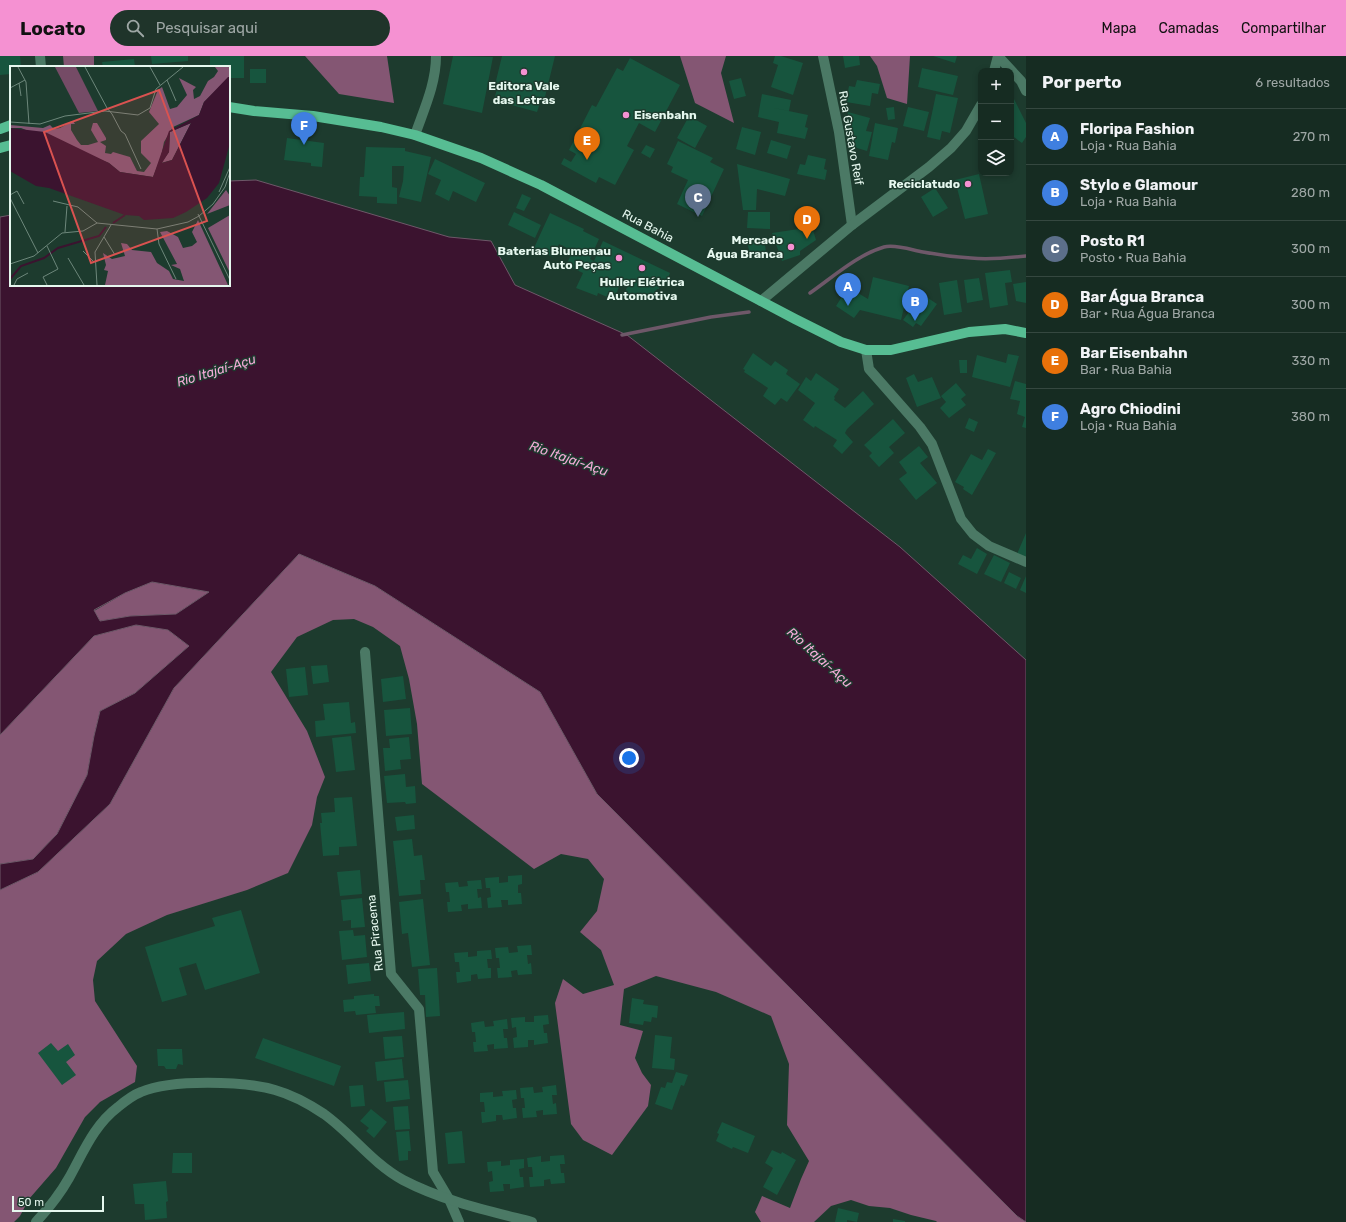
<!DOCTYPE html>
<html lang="pt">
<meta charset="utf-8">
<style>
:root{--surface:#162c22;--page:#1f342a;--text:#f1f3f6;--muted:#9ea7a5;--line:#354840;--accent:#f591d2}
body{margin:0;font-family:Rubik,sans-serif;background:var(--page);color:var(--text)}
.controls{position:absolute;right:12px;top:12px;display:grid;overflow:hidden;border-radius:8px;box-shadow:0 2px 6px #0003}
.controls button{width:36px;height:36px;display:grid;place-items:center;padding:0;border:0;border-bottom:1px solid var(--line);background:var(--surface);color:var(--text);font:20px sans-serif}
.scale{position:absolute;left:12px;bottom:10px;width:92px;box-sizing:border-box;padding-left:4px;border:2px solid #e6f8ef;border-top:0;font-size:11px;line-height:14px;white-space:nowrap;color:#e6f8ef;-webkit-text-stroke:3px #1d3b2e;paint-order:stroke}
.you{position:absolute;left:629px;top:702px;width:14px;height:14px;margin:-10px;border:3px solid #fff;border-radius:50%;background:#1a73e8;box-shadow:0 0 0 6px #1a73e833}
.badge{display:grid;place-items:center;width:26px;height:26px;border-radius:50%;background:var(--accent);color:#fff;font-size:13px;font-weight:700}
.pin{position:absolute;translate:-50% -33px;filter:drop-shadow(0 1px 2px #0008)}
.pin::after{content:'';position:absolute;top:21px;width:14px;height:12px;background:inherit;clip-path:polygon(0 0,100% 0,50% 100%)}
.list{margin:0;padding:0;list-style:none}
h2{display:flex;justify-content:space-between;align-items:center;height:52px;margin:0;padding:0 16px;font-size:17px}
h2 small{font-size:13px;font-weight:400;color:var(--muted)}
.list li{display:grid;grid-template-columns:26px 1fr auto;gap:12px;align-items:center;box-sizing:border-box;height:56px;padding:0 16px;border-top:1px solid var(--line)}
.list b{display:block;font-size:15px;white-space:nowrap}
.list p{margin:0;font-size:13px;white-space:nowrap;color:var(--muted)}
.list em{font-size:13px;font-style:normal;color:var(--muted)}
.icon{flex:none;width:22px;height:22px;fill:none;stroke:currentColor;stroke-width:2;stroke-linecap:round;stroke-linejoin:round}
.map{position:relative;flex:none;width:1026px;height:1166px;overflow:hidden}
header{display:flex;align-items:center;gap:24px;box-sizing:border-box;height:56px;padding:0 20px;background:var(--accent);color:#111}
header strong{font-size:19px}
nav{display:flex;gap:22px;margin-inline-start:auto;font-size:14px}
.search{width:280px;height:36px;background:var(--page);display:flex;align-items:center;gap:10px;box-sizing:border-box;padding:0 14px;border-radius:22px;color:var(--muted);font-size:15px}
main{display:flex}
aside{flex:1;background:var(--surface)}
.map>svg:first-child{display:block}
</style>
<header>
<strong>Locato</strong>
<div class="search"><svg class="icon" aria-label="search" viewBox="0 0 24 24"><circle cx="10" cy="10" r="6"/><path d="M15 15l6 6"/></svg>Pesquisar aqui</div>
<nav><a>Mapa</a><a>Camadas</a><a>Compartilhar</a></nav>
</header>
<main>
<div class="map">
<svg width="1026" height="1166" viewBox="0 0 1026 1166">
<rect width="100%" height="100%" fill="#1d3b2e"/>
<path fill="#845673" d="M63,0H94V11H64Z
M305,0H387L394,47L339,38Z
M680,0H726L721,17L734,67L695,47Z
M870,0H910L907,48L887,42L877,10Z
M299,498L375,530L540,636L597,738L1017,1160L1026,1166H937L936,1165L911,1159L890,1152L869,1150L851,1144L831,1150L814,1166H761L755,1156L762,1140L790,1152L801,1123L809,1105L787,1069L789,1008L771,960L716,936L656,920L624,933L620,969L643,975L635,1002L642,1017L651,1029L648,1050L612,1099L583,1084L571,1068L555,947L563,923L583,938L614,929L601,894L580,876L597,855L604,823L588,803L561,798L534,813L422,728L417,668L409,623L400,590L373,571L354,563L333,564L297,581L271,616L307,675L325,721L317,741L312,769L288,817L247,834L167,859L126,878L97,905L93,924L95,945L137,1010L135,1026L100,1046L85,1061L56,1112L29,1143L20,1160L14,1166H0V834L38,816L110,748L174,632Z
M152,526L209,536L176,558L130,560L100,565L94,555L125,537Z
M136,569L168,574L189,590L135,637L100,655L94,680L87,719L57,778L33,803L0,808V679L94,580Z"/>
<path fill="#3b132f" stroke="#6e5869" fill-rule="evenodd" d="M256,124L449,181L491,185L515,229L627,279L900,491L1026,604V1166L1017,1160L597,738L540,636L375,530L299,498L174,632L110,748L38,816L0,834V808L33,803L57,778L87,719L94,680L100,655L135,637L189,590L168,574L136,569L94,580L0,679V161L11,159V229H229V125ZM152,526L209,536L176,558L130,560L100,565L94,554L125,537Z"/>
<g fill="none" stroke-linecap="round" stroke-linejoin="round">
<path stroke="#6e5869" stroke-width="3.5" d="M810,237C833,221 857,199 884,191C895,188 912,194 923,196C939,199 955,201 971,202C989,204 1008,202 1026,200
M622,279L711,261L749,256"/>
</g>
<path fill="#17553e" d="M0,0H20L21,11H11V18L0,19Z
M151,0H188V5L152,8Z
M210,0H244V22H229V11H210Z
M453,0L493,1L482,57L443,48Z
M502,0H555L544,45L541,44L537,56L494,44L497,33H494Z
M775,0H781L803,7L793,39L771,31L778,9L773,7Z
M843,0H859L860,9L845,12Z
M933,0H957L955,7Z
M630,2L680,29L655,76L639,67L627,90L634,94L615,129L599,121L596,127L561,108L564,102L571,106L576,98L569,94L592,49L596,51L617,12L623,15Z
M134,3L135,11H103L102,6Z
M922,12L958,20L953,39L918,31Z
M250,13H266V27H250Z
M741,22L746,40L734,43L729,25Z
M857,24L880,28L878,38L872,37L870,50L846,46L849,30L855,31Z
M762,38L791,44L789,55L760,49Z
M936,38L958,42L950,77L942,75L940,84L927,81Z
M1014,43L1026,67V81L1022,87L1011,79V48Z
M760,49L808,59L805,71L808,72L805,83L777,77L779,66L758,61Z
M894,51L895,63L888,64L886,52Z
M908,51L929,56L924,75L903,70Z
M848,56L870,62L866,75L872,76L867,95L847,89L851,77L846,76Z
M689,60L707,70L695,92L677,82Z
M875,67L898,72L895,87L892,86L888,104L869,100Z
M742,71L761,76L755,99L736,93Z
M287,82L324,87L322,111L311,110V107L284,104Z
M771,84L791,90L787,103L767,97Z
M678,85L713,102L710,106L724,113L702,160L677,148L688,124L671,116L673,111L667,108Z
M646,89L655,93L650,102L641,97Z
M366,91L405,92V95L431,101L421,146L399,141L403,125L404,110H392V131L397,132V148L377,147V141L359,140L360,121H364Z
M808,99L826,103L824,113L827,114L825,124L797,118L800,108L805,109Z
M435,103L485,127L476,146L453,135L449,145L435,138L441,124L428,118Z
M737,108L790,123L785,140L757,133L756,154H743Z
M979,118L988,158L965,163L955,124Z
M935,132L948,152L933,161L921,141Z
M522,138L531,142L524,155L516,152Z
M514,156L541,169L535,182L508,169Z
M748,156H770V173L747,172Z
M550,157L584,173L583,175L599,183L590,203L594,205L603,185L670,217L664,231L660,229L659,233H657L653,242L642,238L639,245L624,239L629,226L622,223L614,244L598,237L597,240L576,232L583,217L566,209L573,195L559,188L553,201L534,192Z
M812,171L816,184L800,195V199L782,205L772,177Z
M764,182L766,196L750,199L747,185Z
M1010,214L1012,226L1005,227L1008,249L990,252L985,217Z
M873,221L909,230L901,264L860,254L854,262L836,250L848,231L868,243Z
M979,222L983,244L967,247L964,224Z
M957,224L962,256L944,259L939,227Z
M1026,226V247L1016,245L1013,228Z
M922,238L937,248L921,270L916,267L913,271L903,264Z
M753,297L771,310L775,305L788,314L786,318L800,328L787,346L781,342L775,349L763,340L768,332L744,316L745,314L743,313Z
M1008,298L1019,300L1010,331L972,321L977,299L1006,307Z
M959,304H967V317H960Z
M816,317L839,333L834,341L835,342L834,344L845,352L863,335L874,348L847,373L845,377L853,386L842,398L833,390L837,384L815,370L814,372L803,364L815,347L798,334L806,321L811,325Z
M914,318L918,326L932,321L941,342L917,351L906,322Z
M1015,325L1026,328V372L1022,371L1025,361L1017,358L1020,345L1010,343Z
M956,327L966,339L961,343L966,349L949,362L940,352L946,346L941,340Z
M969,362L978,366L974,376L965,372Z
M893,363L905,377L889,391L894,397L879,411L869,400L872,397L864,389Z
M919,390L928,401L920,407L937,427L916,444L899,423L907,417L899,406Z
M988,393L996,397L972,439L963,433L964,431L955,426L971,398L982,404Z
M1026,477V501L1017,498Z
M977,492L987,498L977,518L958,508L963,499L971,503Z
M994,499L1010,507L1001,526L984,518Z
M1009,516L1021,522L1016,533L1004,527Z
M1026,520V537L1020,534Z
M327,609L329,626L313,628L311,610Z
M305,611L308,639L289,641L286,613Z
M403,620L406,643L383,646L381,623Z
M349,646L351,667L355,666L356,677L316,681L315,665L325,664L323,648Z
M410,652L412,678L386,680L384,654Z
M351,680L355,714L336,716L332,682Z
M409,681L411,703L400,704L401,713L385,715L383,692H390L389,683Z
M405,718L406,731L415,730L416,747L406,748L405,746L387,747L384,720Z
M352,741L357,790L339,791V799L323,800L320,767H322L321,757L335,756L334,742Z
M414,759L415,773L397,775L395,761Z
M412,783L414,800L422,799L425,824H420L421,838L399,840L393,785Z
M360,814L362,838L340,840L337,816Z
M522,819V828L518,829V837H521L522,848L508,849V844H501L502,851L488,852L487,842L491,841L490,832H486L485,822L499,821V827L508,826V820Z
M481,824L482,833H477L478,842L481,841L482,852L468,853V848L461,849L462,855L448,856L447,846H450L449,836H446L445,827L458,826L459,831L468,830L467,825Z
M362,842L365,871L351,872V864L343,865L341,844Z
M423,843L430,909L412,911L408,877L402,878L399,846Z
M241,854L260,917L205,934L196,907L179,912L187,939L162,946L145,891L215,870L212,862Z
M353,874L354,880L365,879L367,901L342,904L339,875Z
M531,889L532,899H527L528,908L531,907L532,918L518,919L517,914L511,915L512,921L498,922L497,912H500L499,902H496L495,892L508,891L509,897L518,896L517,890Z
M491,894L492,903H487L488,912H491V922L478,923L477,918L471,919V925L457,927L456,916H460L459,906H455L454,897L468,896V901L477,900V895Z
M369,907L371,925L348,928L346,909Z
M437,912L440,960L426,961L425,939H420L418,913Z
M374,938V940H379L380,950H375L376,957L356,959L355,955L344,956L343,944L354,943V940Z
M632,942L644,944L643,948L658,950L657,962L652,961L651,966L644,965L643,969L629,967Z
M404,956L405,973L369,977L367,959Z
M548,959L549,968L543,969L544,977H547L548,987L534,989V984H528V991L514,992L513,982L517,981L516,971L512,972L511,962L525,961V966H534V960Z
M507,963L508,973H503L504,982H507L508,992L494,993V988L487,989L488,995L474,996L473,986H476L475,976H472L471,967L484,965L485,971L494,970L493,965Z
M655,979L672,981L670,1002L675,1003L674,1014L652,1012Z
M402,980L404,1001L385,1003L383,981Z
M263,982L341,1010L334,1030L255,1002Z
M51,987L58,995L68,988L75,999L66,1006L76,1019L62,1029L38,997Z
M157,993H182L183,1009L178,1008L176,1013H166L164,1010H158Z
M402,1003L404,1022L377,1025L375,1006Z
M676,1016L688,1019L684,1030L681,1029L672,1054L655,1048L661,1031L665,1032L667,1026L672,1027Z
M408,1024L410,1043L386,1046L384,1026Z
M363,1029L365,1050L351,1051L349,1030Z
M556,1029L557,1039H552L553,1048L556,1047L557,1058L543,1059V1054L536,1055L537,1061L523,1062L522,1052H525L524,1042H521L520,1032L533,1031L534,1037L543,1036L542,1031Z
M516,1034L517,1043L512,1044L513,1052H516L517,1062L503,1064L502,1059H496V1065L482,1067L481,1056H485L484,1046H480V1037L493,1036V1041L503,1040L502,1035Z
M408,1050L410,1073L395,1074L393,1051Z
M371,1053L387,1066L374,1082L366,1075L369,1072L360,1065Z
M722,1066L755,1080L748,1097L733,1091L732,1093L716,1085L719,1078L717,1077Z
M409,1075L411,1095H408V1104L399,1105L396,1076Z
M462,1075L465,1107L448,1108L445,1077Z
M772,1094L781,1098L782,1096L796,1104L777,1139L763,1131L773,1112L765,1107Z
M173,1097H192V1117H172Z
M564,1099L565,1108H560L561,1117H564L565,1127L551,1128L550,1123L544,1124V1130L530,1131L529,1121H533L532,1111H528L527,1102L541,1100V1106L550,1105V1100Z
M524,1103V1112L519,1113L520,1121H523L524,1131L510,1133V1128H503L504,1135L490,1136L489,1126L493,1125L492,1115L488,1116L487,1106L501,1105V1110L510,1109V1104Z
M166,1125L168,1145L166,1146L167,1162L145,1164L144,1148H135L133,1128Z
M838,1152L859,1157L857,1166L847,1164V1166H835Z
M893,1163L905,1165V1166H893Z"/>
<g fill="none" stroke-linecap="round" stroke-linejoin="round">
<path stroke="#4b7965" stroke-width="10" d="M40,0L41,11
M823,0L839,76L852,169
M998,0L1021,25L1026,35
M415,79C424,53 436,28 436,0
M866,294L869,313L920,371L932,388L961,463L973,478L989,490L1026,506
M365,596L391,918L419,953L433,1116L449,1143L459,1166"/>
<path stroke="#4b7965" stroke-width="10" d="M994,15L998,0
M761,245L852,169L929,111L951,92L966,75L981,49
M36,1166C48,1153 60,1138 69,1122C83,1097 94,1069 118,1051C124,1046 133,1039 141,1036C171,1023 244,1025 275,1034C293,1039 309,1048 324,1058C352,1078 372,1107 403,1124C443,1145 489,1155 532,1166"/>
<path stroke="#57bd93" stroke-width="10" d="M229,51L254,55L313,60L381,71L415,79L481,102L541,129L795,263L841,286L866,294H891L969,276L1005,273L1026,277
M0,73L11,69
M0,92L11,89"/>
</g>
<g fill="#f591d2" stroke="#1d3b2e" stroke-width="1.5">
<circle cx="524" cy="16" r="4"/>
<circle cx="626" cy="59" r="4"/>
<circle cx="968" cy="128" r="4"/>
<circle cx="791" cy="191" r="4"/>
<circle cx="619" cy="202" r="4"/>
<circle cx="642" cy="212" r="4"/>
</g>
<g text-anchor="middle" stroke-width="3" stroke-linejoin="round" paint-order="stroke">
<g font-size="12" font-weight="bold" fill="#e6f8ef" stroke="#1d3b2e" text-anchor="end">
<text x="524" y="34" text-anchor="middle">Editora Vale<tspan x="524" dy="14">das Letras</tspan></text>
<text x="634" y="63" text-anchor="start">Eisenbahn</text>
<text x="960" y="132">Reciclatudo</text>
<text x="783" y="188">Mercado<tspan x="783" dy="14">Água Branca</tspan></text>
<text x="611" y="199">Baterias Blumenau<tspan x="611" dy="14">Auto Peças</tspan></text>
<text x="642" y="230" text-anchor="middle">Huller Elétrica<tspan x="642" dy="14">Automotiva</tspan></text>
</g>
<g font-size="12" fill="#e6f8ef" stroke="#1d3b2e">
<text transform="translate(851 82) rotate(80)" y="4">Rua Gustavo Reif</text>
<text transform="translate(648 170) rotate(28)" y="4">Rua Bahia</text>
<text transform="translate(375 877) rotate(-96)" y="4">Rua Piracema</text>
</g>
<g font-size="13" font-style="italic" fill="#f6acda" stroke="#1d3b2e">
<text transform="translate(216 314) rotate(-17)" y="5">Rio Itajaí-Açu</text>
<text transform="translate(569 402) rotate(19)" y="5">Rio Itajaí-Açu</text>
<text transform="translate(820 601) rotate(42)" y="5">Rio Itajaí-Açu</text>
</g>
</g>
<g transform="translate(10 10)">
<rect width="220" height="220" fill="#1d3b2e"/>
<path d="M45,1H66L88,45L69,47Z" fill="#754b66"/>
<path d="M205,1H220V11L194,36L189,49L163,61L154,76L151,91L143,111L110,106L99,97L11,62H0V59L33,62L40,59L44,63L50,62L63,55L65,58H61V64L67,74L71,79H78L88,76L81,64L83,57H87L96,72V74L90,76L96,80L95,87L101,88L103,86L120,91L127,105L134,106L141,97L131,87V75L149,58L139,46L148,24L152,21L160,43L167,41L177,29L169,12L186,21L183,24L184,33L190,30L198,15L204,11L208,5ZM181,57L162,94L151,97L159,86L160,66ZM216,124L220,130V139L197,148ZM220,149V207L198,162ZM188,154L218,219H95L98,205L94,204L96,199L93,187L102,193L115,190L111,177L117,178L122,184L141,186L147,197L159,205L163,213L174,215L170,203L161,199L167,198L150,166L157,165L168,171L173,182L182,180L187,176L182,166Z" fill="#845673"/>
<path d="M218,11H220V77L209,117L197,132L176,146L163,152L134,154L129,150L115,149L39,122L26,120L0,105V62L35,66L99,97L110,106L143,111L159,65L189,49L194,36ZM181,57L162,94L152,97L159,86L160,66Z" fill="#3b132f" fill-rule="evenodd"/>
<path fill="none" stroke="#3b132f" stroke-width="2" d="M103,157L115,149M0,213L11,200L34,192L48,182L89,170L96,161"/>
<path fill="none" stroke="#6d877b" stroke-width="1" d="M8,1L16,16L19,58M75,1L97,42L102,48L111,65L115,68L131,103M140,1L150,19M157,14L166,35M9,17L11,30M0,22L15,14M0,56L30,58L55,50L95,45L128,49L140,42L146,23L173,1M209,126L220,101M0,129L7,125L14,138M0,132L28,187M43,135L68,141L87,157M188,148L220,214M147,163L149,178L166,213M55,166L57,140M94,171L105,189M37,180L48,203L33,211L37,219M73,185L84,196M58,192L74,219M0,198L24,190L52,167L73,165L87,157L147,163L178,156L189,150L203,138L215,121L220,106M4,219L7,213L18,207M87,219L85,186L101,159"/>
<path fill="#d95250" fill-opacity="0.15" stroke="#d95250" stroke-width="2" d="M149,24L197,155L81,197L34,66Z"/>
<rect width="220" height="220" fill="none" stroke="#e6f8ef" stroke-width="2"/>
</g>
</svg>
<div class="controls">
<button>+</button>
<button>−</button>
<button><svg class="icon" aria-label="layers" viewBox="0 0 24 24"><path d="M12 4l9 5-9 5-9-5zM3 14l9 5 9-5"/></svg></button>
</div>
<div class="scale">50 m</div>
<div class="you"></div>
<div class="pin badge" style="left:848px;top:250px;background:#3f7fe0">A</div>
<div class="pin badge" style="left:915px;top:265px;background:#3f7fe0">B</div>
<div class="pin badge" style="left:698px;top:161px;background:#5c6f8a">C</div>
<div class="pin badge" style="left:807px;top:183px;background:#e8710a">D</div>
<div class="pin badge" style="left:587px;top:104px;background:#e8710a">E</div>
<div class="pin badge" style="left:304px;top:89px;background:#3f7fe0">F</div>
</div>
<aside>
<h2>Por perto<small>6 resultados</small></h2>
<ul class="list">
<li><span class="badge" style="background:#3f7fe0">A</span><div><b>Floripa Fashion</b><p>Loja · Rua Bahia</p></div><em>270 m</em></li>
<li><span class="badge" style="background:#3f7fe0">B</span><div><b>Stylo e Glamour</b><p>Loja · Rua Bahia</p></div><em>280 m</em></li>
<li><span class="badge" style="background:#5c6f8a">C</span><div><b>Posto R1</b><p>Posto · Rua Bahia</p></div><em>300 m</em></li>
<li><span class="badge" style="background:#e8710a">D</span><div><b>Bar Água Branca</b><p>Bar · Rua Água Branca</p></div><em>300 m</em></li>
<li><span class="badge" style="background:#e8710a">E</span><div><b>Bar Eisenbahn</b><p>Bar · Rua Bahia</p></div><em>330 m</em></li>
<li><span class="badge" style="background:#3f7fe0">F</span><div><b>Agro Chiodini</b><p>Loja · Rua Bahia</p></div><em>380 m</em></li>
</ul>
</aside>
</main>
